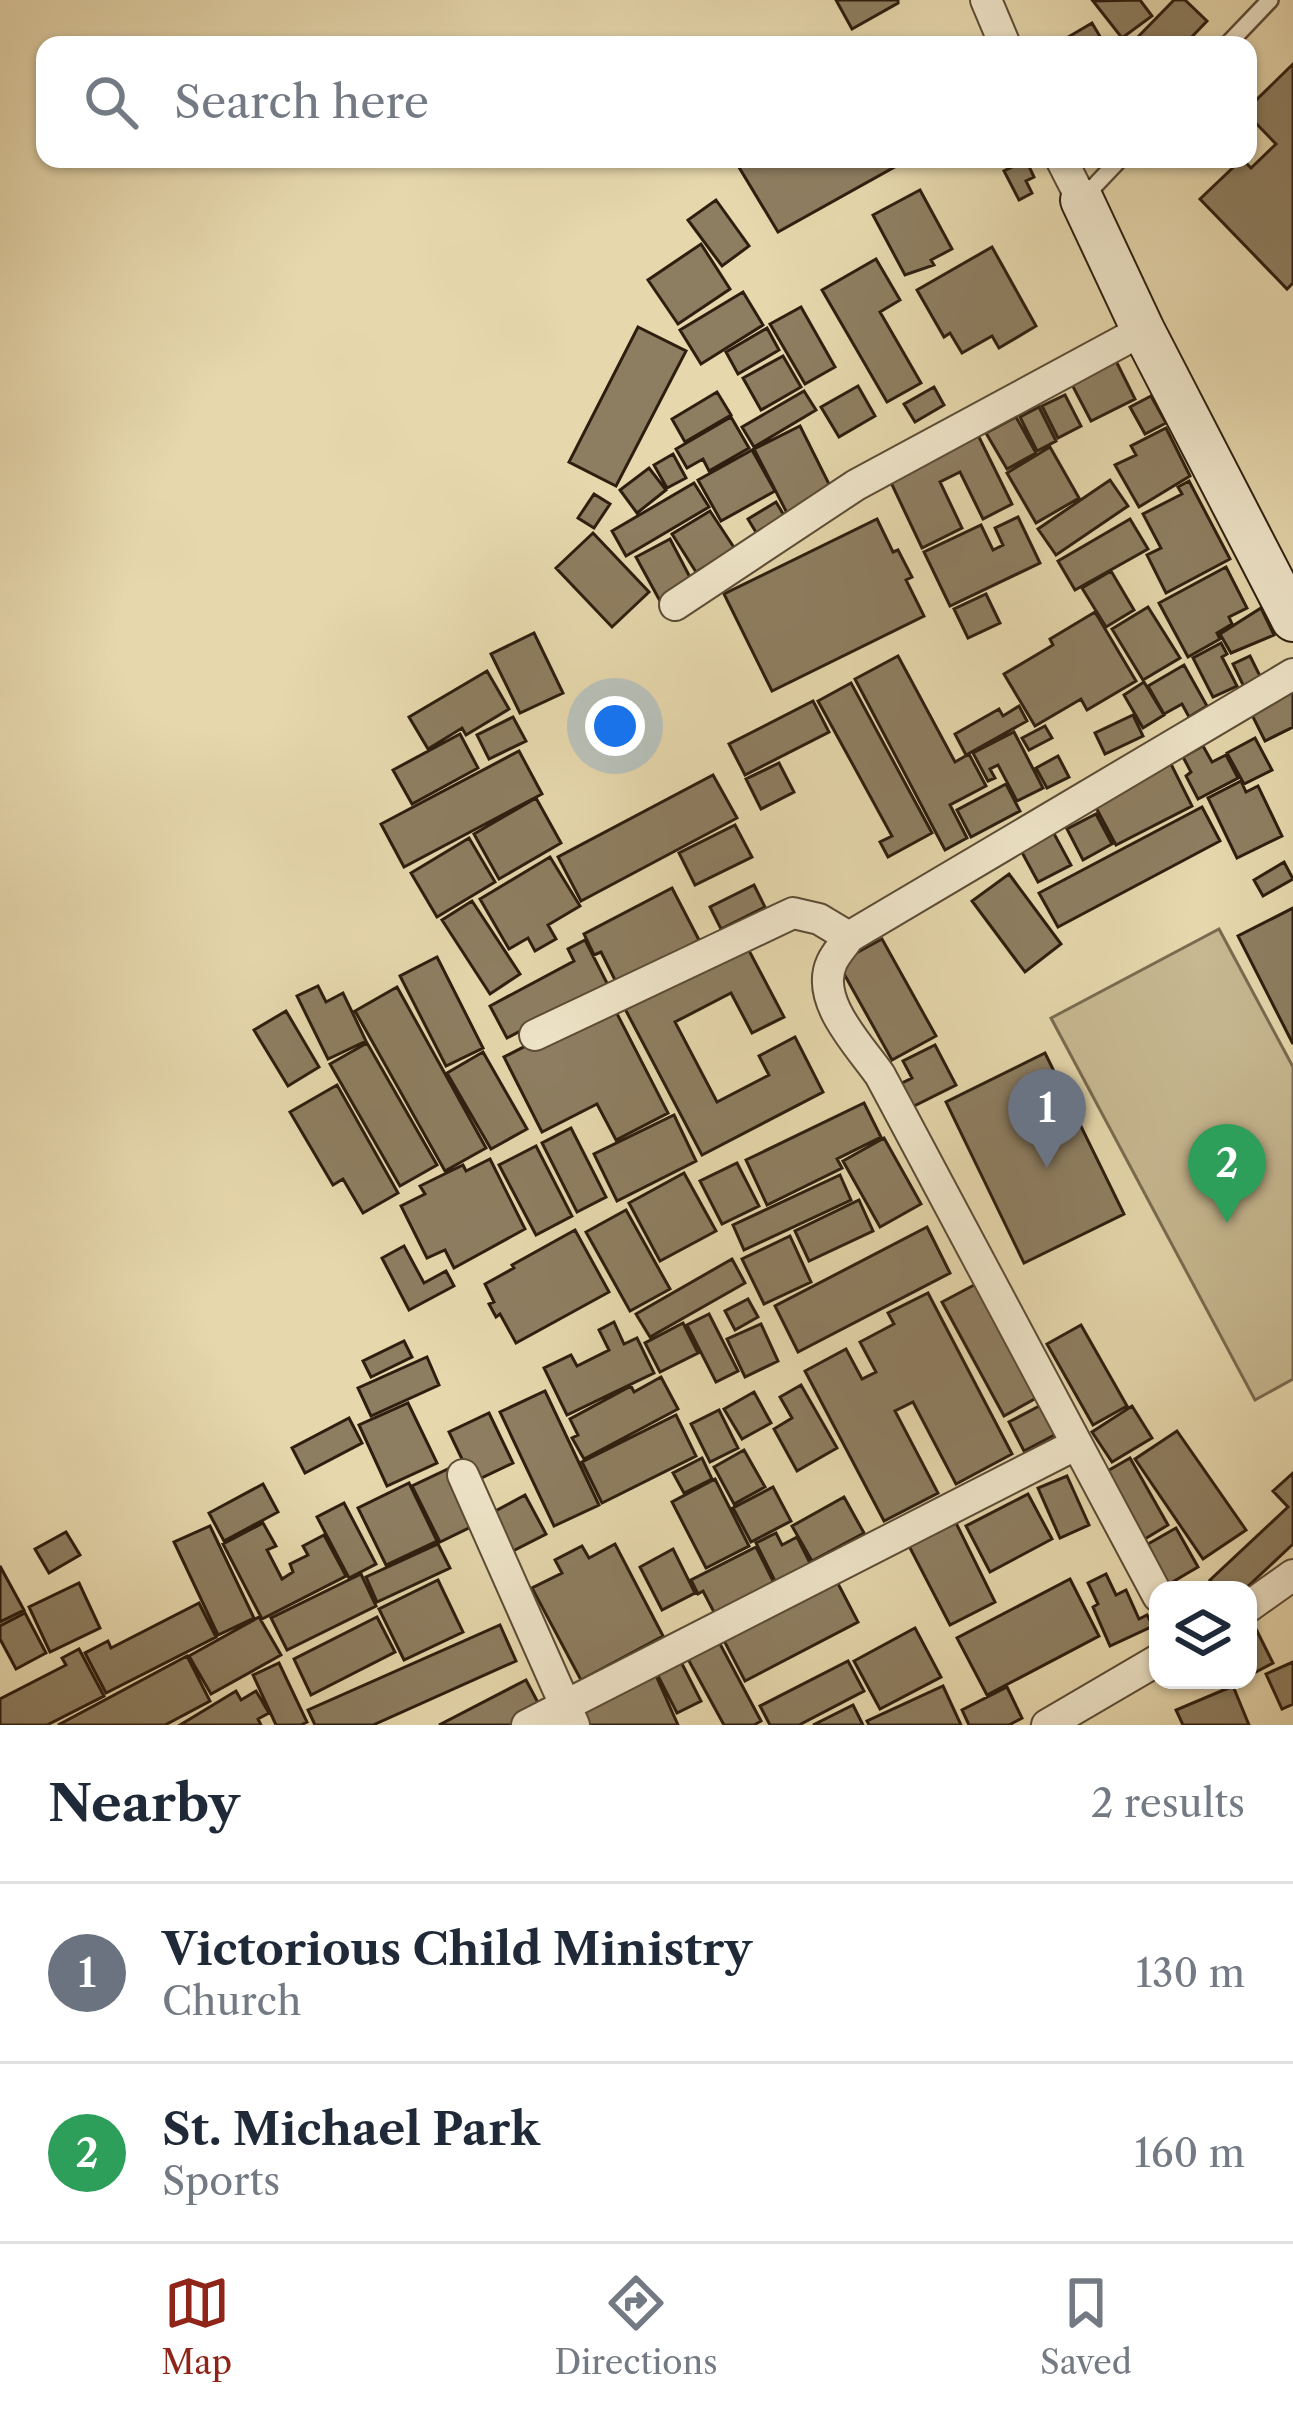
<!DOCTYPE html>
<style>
:root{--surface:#fff;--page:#f2f2f3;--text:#1f2937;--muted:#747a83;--line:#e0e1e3;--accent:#8f2418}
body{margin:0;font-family:"Libre Caslon Text",serif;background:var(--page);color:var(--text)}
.controls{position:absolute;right:36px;bottom:36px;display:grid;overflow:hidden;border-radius:24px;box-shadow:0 3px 9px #0004}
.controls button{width:108px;height:108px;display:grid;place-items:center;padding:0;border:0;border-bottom:3px solid var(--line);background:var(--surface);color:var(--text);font:60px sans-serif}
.you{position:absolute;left:615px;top:726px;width:42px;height:42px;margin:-30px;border:9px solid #fff;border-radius:50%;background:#1a73e8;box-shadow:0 0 0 18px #1a73e833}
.badge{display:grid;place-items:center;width:78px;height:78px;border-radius:50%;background:var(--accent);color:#fff;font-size:39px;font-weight:700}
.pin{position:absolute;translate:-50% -99px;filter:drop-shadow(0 3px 6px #0008)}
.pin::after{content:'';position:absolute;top:63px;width:42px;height:36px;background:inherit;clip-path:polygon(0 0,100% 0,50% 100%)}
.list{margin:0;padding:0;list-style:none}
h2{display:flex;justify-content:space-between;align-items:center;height:156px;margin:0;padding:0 48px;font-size:51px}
h2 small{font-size:39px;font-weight:400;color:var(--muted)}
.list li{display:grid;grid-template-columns:78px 1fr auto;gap:36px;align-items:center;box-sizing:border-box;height:180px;padding:0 48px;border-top:3px solid var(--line)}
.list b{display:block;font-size:45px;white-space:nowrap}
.list p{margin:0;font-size:39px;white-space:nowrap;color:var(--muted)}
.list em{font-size:39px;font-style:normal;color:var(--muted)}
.icon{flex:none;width:66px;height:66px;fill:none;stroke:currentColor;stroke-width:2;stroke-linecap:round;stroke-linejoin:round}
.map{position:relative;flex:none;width:1293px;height:1725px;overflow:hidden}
.search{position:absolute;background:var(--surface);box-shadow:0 3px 9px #0004;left:36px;right:36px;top:36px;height:132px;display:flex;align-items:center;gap:30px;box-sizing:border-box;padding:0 42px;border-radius:24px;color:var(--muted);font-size:45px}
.sheet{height:516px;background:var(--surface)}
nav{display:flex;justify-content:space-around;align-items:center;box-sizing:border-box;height:168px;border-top:3px solid var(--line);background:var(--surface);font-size:33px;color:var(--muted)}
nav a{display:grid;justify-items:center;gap:6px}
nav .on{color:var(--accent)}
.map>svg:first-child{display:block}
</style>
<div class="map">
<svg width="1293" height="1725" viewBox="0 0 1293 1725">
<rect width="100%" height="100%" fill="#e6d7ac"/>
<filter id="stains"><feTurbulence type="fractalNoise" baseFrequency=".00167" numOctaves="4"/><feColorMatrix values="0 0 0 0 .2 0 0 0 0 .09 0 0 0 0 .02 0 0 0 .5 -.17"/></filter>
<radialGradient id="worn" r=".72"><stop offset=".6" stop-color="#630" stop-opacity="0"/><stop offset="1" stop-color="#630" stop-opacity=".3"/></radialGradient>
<path fill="#c7b891" stroke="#7a6b50" stroke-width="3" d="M1219,929L1293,1067V1379L1255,1400L1051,1018Z"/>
<path fill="#8e7e61" stroke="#2e1e0f" stroke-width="3" d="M836,0H898V3L852,29Z
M1140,0L1152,16L1122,38L1093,1Z
M1174,0H1185L1207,21L1184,45L1131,44Z
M1092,23L1105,45H1060L1058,43Z
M1293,64V283L1287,289L1200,199L1242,159L1251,168L1276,144L1248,115V108Z
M734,159H902L898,165L778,232Z
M1026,160L1034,177L1026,181L1032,193L1019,200L1004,171Z
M920,190L952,249L931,260L934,265L905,275L873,215Z
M716,200L749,246L722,266L688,220Z
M701,244L730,289L678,324L648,280Z
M992,247L1036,326L999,348L992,336L962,353L950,333L944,337L917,290Z
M876,259L900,300L880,312L921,383L887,402L822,290Z
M743,292L763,325L701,364L680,330Z
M801,307L835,367L805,384L770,324Z
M638,327L686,351L616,486L569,462Z
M767,328L779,350L738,374L726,352Z
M783,356L801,387L761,410L743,378Z
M1114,357L1135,399L1091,421L1069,379Z
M858,386L875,416L839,437L821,407Z
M934,387L944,405L915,422L904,404Z
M804,391L816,410L754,447L742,427Z
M717,392L731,415L685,442L672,419Z
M1065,395L1081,426L1058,438L1042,406Z
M1151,396L1166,423L1145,434L1130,407Z
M1039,407L1056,441L1037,451L1020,417Z
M731,417L749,448L709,471L703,459L687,468L676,449Z
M1016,417L1036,453L1007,469L986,433Z
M800,426L833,492L788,515L754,449Z
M1166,428L1190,476L1139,507L1115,465L1136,455L1131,446Z
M975,429L1012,504L983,519L960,472L940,482L962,528L922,548L886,472Z
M1050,447L1079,498L1036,523L1007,473Z
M752,450L775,491L721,521L698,480Z
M673,454L686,478L667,488L654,465Z
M649,468L666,490L637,513L620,490Z
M1110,480L1128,506L1056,555L1038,529Z
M1189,481L1230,559L1166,593L1147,555L1161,548L1143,514L1182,494L1178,487Z
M694,483L709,507L626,556L612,531Z
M594,494L610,504L594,528L578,518Z
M776,502L788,522L760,539L748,519Z
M710,511L735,549L696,572L672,534Z
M1018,517L1040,563L950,606L924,552L981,525L993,550L1003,545L995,528Z
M877,519L893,552L898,550L912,577L906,580L924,616L772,691L724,594Z
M1130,519L1148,549L1075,590L1058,561Z
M593,533L649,592L612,627L556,568Z
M670,539L693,583L660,601L636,557Z
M1226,567L1247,608L1229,617L1232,624L1217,633L1220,639L1188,657L1159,603Z
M1111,571L1134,610L1106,627L1082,588Z
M986,594L1000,623L968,638L954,609Z
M1148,607L1180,658L1143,680L1112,629Z
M1261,608L1274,635L1231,653L1220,634Z
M1095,612L1136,681L1087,710L1081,699L1035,726L1004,674L1053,645L1050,639Z
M534,633L563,693L520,713L491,654Z
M1221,643L1227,654L1222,657L1237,686L1213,697L1193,658Z
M898,656L955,762L969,754L986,786L950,805L967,838L945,850L855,679Z
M1250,656L1261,678L1244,687L1233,664Z
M1184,665L1207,706L1189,717L1182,704L1164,714L1148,686Z
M487,671L509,709L466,735L462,728L428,749L409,717Z
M1293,681V727L1265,741L1247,705Z
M1144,682L1164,715L1143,728L1124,695Z
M851,683L932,833L888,857L880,842L892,836L818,701Z
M813,701L829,732L745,775L729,744Z
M1019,706L1027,721L966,755L955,734L999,709L1003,716Z
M1133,715L1143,736L1105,754L1095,733Z
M513,717L526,741L489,759L477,735Z
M1045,726L1052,738L1029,750L1022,738Z
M1014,732L1043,788L1017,801L998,765L990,769L995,778L988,781L973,753Z
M460,734L478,768L412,804L393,770Z
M1255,738L1272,770L1244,784L1227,753Z
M1203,746L1212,762L1226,755L1238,778L1198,799L1186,776L1191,772L1183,757Z
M519,751L542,794L404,867L381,824Z
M1058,756L1069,777L1047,788L1036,768Z
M1170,762L1192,806L1116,845L1093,802Z
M779,763L794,792L761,809L746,779Z
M713,775L737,818L581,901L558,857Z
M1241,781L1246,792L1258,786L1282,836L1237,858L1208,798Z
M1006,784L1020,811L971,837L957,810Z
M536,798L561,843L499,879L474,834Z
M1202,807L1220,841L1058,927L1039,893Z
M1096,814L1112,844L1083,860L1067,829Z
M735,825L752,857L695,885L679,853Z
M1052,830L1071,865L1038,882L1019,847Z
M469,838L495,882L437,917L411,873Z
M550,857L580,906L548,925L556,939L535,951L528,938L509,949L480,899Z
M1284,862L1293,879L1263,896L1254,880Z
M1009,874L1061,944L1025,972L972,901Z
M754,885L765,907L721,929L710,907Z
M672,888L699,940L617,984L601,952L594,955L584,934Z
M472,901L520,974L490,994L442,920Z
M1293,908V1044L1238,936Z
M882,939L936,1036L892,1060L838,963Z
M585,940L608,985L507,1038L490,1006L574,961L568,949Z
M745,943L784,1017L752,1033L731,993L675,1022L717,1102L769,1075L759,1056L795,1037L823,1092L702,1155L624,1007Z
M437,957L483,1048L446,1066L400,976Z
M318,986L326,1002L343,993L366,1041L328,1059L297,996Z
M397,987L486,1148L445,1171L355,1011Z
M611,1002L668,1113L616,1140L597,1104L542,1132L504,1057Z
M286,1011L319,1067L288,1086L254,1030Z
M367,1043L437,1165L400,1186L330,1064Z
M935,1045L956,1085L910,1108L898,1085L912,1078L903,1061Z
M483,1052L527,1129L491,1149L447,1073Z
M1045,1053L1124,1214L1024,1263L946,1102Z
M337,1085L398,1193L363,1213L343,1179L333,1185L290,1112Z
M864,1103L881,1137L837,1159L842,1168L767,1205L746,1160Z
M674,1115L696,1161L617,1201L594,1154Z
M571,1128L606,1197L577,1212L542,1143Z
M884,1138L921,1204L880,1227L843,1161Z
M536,1146L572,1216L536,1235L499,1165Z
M490,1159L525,1229L454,1268L445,1250L427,1258L401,1206L425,1194L420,1186L463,1165L466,1171Z
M737,1163L759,1206L722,1224L700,1181Z
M684,1173L716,1231L660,1261L629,1203Z
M840,1175L851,1200L744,1250L733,1225Z
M859,1200L873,1231L809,1261L795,1231Z
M626,1210L670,1289L630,1311L586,1232Z
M927,1227L950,1273L798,1352L775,1306Z
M575,1230L609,1292L516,1343L500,1314L496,1317L489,1304L494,1302L485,1284L514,1268L512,1265Z
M790,1236L811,1282L764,1304L742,1259Z
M404,1246L424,1283L446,1271L454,1286L409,1310L382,1258Z
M732,1259L745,1283L650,1337L636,1314Z
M978,1283L1040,1396L1004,1416L942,1302Z
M928,1293L1012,1454L956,1484L913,1402L895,1411L938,1493L884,1521L805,1371L846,1349L862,1379L876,1372L860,1342L894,1324L888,1313Z
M748,1299L758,1317L735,1330L725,1311Z
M709,1314L738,1371L716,1382L687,1325Z
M614,1322L624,1344L637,1338L654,1373L567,1415L544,1368L571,1355L577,1366L609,1350L599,1330Z
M683,1323L698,1353L660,1372L645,1343Z
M761,1324L778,1361L745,1377L727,1339Z
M1081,1325L1127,1406L1093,1425L1047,1344Z
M404,1341L412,1357L371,1377L363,1361Z
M427,1357L439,1385L371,1416L358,1388Z
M661,1377L678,1409L584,1459L572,1438L578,1435L570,1419L631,1386L634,1392Z
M801,1385L837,1448L797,1471L774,1429L792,1418L780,1397Z
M545,1391L599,1505L554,1526L500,1412Z
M754,1392L771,1423L742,1439L724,1409Z
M408,1403L437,1463L387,1486L359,1425Z
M1045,1403L1060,1432L1024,1451L1009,1422Z
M1132,1406L1152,1438L1112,1462L1092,1432Z
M719,1410L738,1448L710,1462L691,1424Z
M489,1413L513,1463L473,1482L449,1432Z
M676,1415L696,1456L602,1503L582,1462Z
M349,1418L362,1443L305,1473L292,1448Z
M1177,1431L1246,1530L1203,1559L1135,1459Z
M744,1450L765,1487L734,1504L714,1467Z
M702,1458L712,1479L684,1493L673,1473Z
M1130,1458L1168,1525L1135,1545L1097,1477Z
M450,1468L477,1524L440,1542L412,1486Z
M1293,1473V1544L1244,1590H1219L1210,1580L1288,1507L1273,1491Z
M1067,1476L1089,1525L1060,1538L1038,1488Z
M715,1479L749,1546L706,1568L672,1502Z
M409,1483L437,1541L386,1565L358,1508Z
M263,1484L278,1512L224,1541L209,1513Z
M773,1487L791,1521L751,1542L733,1508Z
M1028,1494L1052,1539L990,1572L966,1526Z
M525,1495L546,1534L509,1553L490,1514Z
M844,1497L864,1533L812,1561L792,1526Z
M344,1503L376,1564L349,1578L317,1517Z
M263,1523L276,1546L267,1550L282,1579L293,1572L290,1564L308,1555L303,1546L324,1535L346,1576L262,1619L223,1544Z
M956,1523L995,1602L950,1625L909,1546Z
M210,1526L254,1618L218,1635L174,1542Z
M1176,1528L1198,1567L1164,1587L1141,1548Z
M66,1532L80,1555L49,1573L35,1549Z
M776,1533L782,1545L797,1537L812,1567L777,1585L756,1543Z
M438,1544L450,1568L377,1602L366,1577Z
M615,1544L663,1636L581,1680L532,1588L562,1573L555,1560L582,1546L589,1558Z
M756,1547L775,1585L716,1616L703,1591L698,1594L691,1580Z
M673,1549L695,1593L662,1610L640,1567Z
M0,1566L24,1610L0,1622Z
M361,1574L376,1606L287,1650L271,1618Z
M833,1574L858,1622L745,1681L720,1633Z
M1106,1574L1116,1595L1126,1590L1139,1619L1147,1615L1153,1626L1110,1646L1093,1607L1098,1604L1088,1583Z
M1070,1579L1099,1636L987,1695L957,1638Z
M438,1580L463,1632L404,1660L379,1609Z
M79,1583L100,1628L50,1652L29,1607Z
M199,1603L216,1637L106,1693L85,1653L108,1641L111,1648Z
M25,1613L46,1653L16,1669L0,1639V1626Z
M259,1617L281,1655L211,1694L189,1656Z
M377,1617L395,1652L311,1695L294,1659Z
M500,1625L516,1661L373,1725H315L308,1710Z
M1254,1625L1273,1663L1254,1673L1248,1661V1628Z
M915,1628L941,1677L880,1709L854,1661Z
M719,1642L761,1721L754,1725H724L688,1659Z
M79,1649L104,1696L47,1725H0V1699L66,1665L62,1658Z
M187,1656L210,1701L165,1725H58Z
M678,1656L701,1701L677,1713L654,1668Z
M848,1661L864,1691L799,1725H770L760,1706Z
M1293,1662V1704L1282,1709L1266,1674Z
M279,1663L307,1722L301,1725H276L253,1675Z
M653,1669L678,1725H589L579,1703Z
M526,1680L543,1712L518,1725H439Z
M943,1686L961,1725H869L867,1721Z
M1233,1686L1249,1725H1183L1176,1710Z
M1007,1687L1022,1718L1009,1725H969L962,1710Z
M236,1691L241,1700L256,1691L269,1713L258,1719L261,1725H180Z
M853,1705L863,1725H813Z"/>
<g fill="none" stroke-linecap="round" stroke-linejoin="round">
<g stroke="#5c4c36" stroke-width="20">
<path id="lane" d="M1227,45L1270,0
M1085,196L1120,159"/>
</g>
<g stroke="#5c4c36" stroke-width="34">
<path id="street" d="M986,0L1005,45
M1061,159L1082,200
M675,605L856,485L1143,330
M535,1035L793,913L819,919L849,937
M463,1475L574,1725
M1158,1596L880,1075C859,1045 814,1000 832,962C836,953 844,945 849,937L1293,674
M1248,1607L1293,1575
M527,1725L1077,1444
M1047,1725L1158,1660"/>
</g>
<g stroke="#2e1e0f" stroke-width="46">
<path id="secondary" d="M1082,200L1143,330L1293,620"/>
</g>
<use href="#lane" stroke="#efe5c9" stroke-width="15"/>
<use href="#street" stroke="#efe5c9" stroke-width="30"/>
<use href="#secondary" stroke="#efe5c9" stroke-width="42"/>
</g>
<rect width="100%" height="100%" filter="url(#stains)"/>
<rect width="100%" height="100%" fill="url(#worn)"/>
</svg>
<div class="controls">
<button><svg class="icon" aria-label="layers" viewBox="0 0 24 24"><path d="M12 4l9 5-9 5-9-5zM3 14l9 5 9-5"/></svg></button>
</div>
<div class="you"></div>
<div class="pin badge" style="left:1047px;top:1168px;background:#6b7280">1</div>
<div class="pin badge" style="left:1227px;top:1223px;background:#2e9e5b">2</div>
<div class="search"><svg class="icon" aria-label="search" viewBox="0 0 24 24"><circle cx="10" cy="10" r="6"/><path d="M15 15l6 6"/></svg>Search here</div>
</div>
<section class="sheet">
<h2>Nearby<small>2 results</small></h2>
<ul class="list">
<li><span class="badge" style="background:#6b7280">1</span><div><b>Victorious Child Ministry</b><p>Church</p></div><em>130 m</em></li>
<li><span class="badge" style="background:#2e9e5b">2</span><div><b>St. Michael Park</b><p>Sports</p></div><em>160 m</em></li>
</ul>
</section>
<nav>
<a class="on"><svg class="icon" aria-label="map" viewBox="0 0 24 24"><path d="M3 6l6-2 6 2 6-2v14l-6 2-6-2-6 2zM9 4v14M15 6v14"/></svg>Map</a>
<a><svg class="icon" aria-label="directions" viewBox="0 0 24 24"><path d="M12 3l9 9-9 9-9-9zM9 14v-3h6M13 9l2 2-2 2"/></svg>Directions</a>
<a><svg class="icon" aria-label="saved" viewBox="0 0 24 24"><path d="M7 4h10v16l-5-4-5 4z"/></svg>Saved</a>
</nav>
